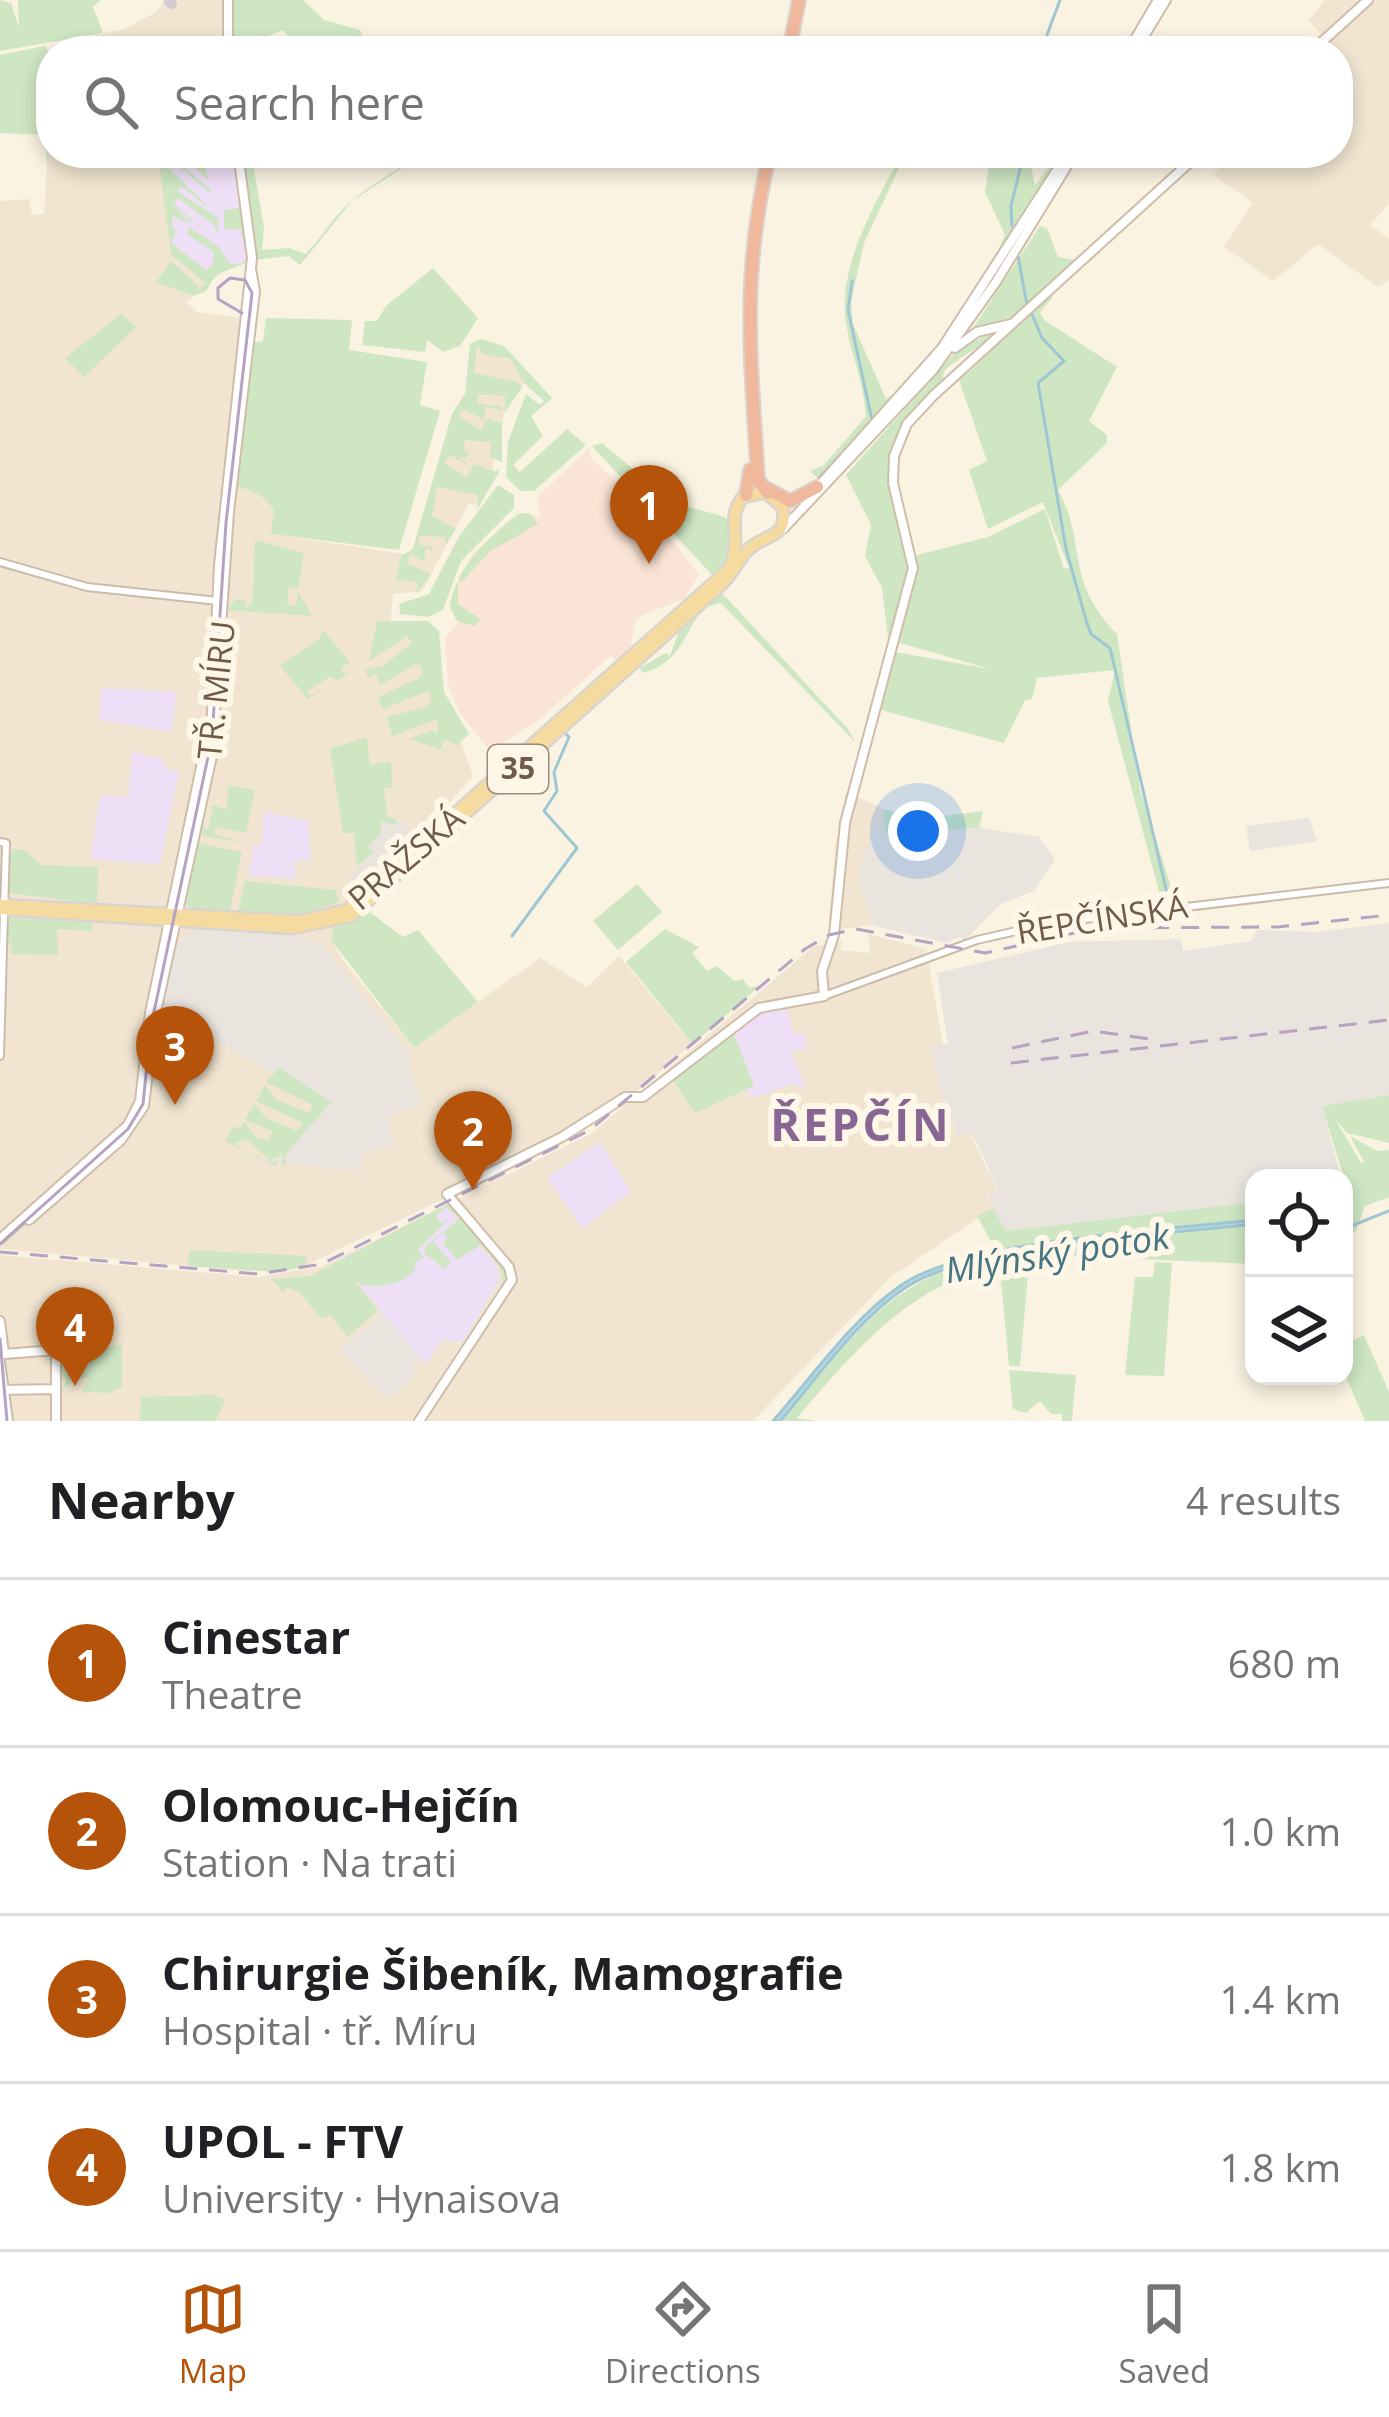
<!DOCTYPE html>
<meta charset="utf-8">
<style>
:root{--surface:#fff;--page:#f6f6f6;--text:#202124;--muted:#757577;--line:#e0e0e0;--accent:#b45309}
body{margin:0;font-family:"Open Sans",sans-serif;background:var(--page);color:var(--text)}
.controls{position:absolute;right:36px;bottom:36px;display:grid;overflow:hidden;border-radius:24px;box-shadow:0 6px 18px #0003}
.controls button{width:108px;height:108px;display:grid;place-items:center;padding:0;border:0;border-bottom:3px solid var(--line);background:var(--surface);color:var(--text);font:60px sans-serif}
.you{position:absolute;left:918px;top:831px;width:42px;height:42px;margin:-30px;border:9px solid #fff;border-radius:50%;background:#1a73e8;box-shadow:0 0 0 18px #1a73e833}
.badge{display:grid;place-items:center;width:78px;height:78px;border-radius:50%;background:var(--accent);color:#fff;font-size:39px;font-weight:700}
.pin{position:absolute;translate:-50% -99px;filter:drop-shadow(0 3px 6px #0008)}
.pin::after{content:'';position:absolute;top:63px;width:42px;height:36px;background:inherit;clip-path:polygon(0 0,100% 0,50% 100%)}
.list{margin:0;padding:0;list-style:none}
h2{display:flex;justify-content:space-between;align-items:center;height:156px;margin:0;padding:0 48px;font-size:51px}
h2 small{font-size:39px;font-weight:400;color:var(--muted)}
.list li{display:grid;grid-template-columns:78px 1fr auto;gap:36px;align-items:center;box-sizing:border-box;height:168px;padding:0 48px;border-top:3px solid var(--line)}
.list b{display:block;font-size:45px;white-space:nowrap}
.list p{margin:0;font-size:39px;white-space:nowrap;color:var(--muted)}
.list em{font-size:39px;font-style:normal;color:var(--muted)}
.icon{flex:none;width:66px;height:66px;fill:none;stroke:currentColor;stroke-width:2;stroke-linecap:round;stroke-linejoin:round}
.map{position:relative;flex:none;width:1389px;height:1421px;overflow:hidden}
.search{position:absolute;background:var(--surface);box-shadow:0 6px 18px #0003;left:36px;right:36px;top:36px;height:132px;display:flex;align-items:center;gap:30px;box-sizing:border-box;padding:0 42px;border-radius:48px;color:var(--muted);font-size:45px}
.sheet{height:828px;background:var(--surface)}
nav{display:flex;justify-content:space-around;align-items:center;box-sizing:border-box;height:168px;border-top:3px solid var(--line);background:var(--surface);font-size:33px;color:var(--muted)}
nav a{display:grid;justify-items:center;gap:6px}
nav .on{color:var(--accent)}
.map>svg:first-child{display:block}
</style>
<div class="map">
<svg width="1389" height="1421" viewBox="0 0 1389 1421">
<rect width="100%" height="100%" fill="#faf3e2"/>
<path fill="#f1e5d1" d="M164,0H224L228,51H72L71,46L85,44V38L125,29L156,12Z
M1325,0H1389V204L1370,225L1389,239V280L1378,287L1318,244L1273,281L1224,247L1253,203L1214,175L1232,153H1338V51H1318L1328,41L1308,21Z
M51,101V153H234L247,263L228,267L187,302L197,312L239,318L235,487L259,490L275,510L272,534L411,555L452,414L465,394L473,343L514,360L524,372V382L505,411L488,487L477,505L469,503L422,591L393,594L390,626L423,635L473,776L429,825L410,833L397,819L350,895L372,911L335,946L342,959L414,1048L540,958L587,987L619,956L692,1044L612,1112L565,1141L302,1267L247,1271L0,1249V201L29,199L32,215L44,214Z
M846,792L883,809L886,834L867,848L865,901L872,925L834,930L829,921L835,847Z
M868,934L926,949L943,1045L932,1048L946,1109L956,1137L969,1131L998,1192L987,1197L993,1208L891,1277L753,1421H0V1255L257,1277L323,1266L592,1133L813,947L843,940L840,950L870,953Z"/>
<path fill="#fae4d6" d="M590,448V457L654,518L699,575L684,599L642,615L634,624L630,651L618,662L610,656L540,719L490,751L459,712L448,684L445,638L458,622L450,607L452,593L473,554L514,517L529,513L540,518L537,497Z"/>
<path fill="#e9e4dd" d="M1309,818L1317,841L1250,851L1246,826Z
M397,819L418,841L357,900L350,895V876L368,859L363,848L380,820Z
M979,828L1039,837L1055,859L1034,891L1001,904L964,941L960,937L946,943L872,925L858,874L872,833Z
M1389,923V1095L1322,1106L1341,1178H1254V1202L1005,1231L987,1196L998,1191L978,1145L969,1131L957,1138L940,1087L931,1047L948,1044L937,973L1069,942L1181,939L1183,951L1251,941L1257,930L1318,932Z
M198,928L290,934L321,944L407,1051L420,1105L387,1116L393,1145L362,1154L359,1171L260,1160L285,1139L292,1143L325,1102L160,1009L178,942Z
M383,1313L422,1359L411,1369L416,1376L386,1398L340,1349Z"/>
<path fill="#efdff6" d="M158,153H233L247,263L198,273L171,248Z
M102,688L176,692L172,732L99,720Z
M132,752L165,760L164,768L179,771L160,864L91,859L99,800L104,795L128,797Z
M264,812L308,821L311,860H296L294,879L249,875L253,845L260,846L262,839Z
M785,1005L794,1034L804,1033L807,1048L791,1052L806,1088L791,1084L752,1098L746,1089L754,1086L733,1032L762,1011Z
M600,1142L631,1192L582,1228L547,1178Z
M447,1206L497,1266L500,1279L463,1342L442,1340L426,1364L338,1260Z"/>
<path fill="#cee6c2" d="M0,0L11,3L19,28L18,0H101L93,7L103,33L0,51Z
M232,0H303L324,20L360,30L368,51H300L283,30L231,51Z
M45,46L49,52L65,44L72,51H51L48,168L44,135L0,133V55Z
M158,153H181L198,167L185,153L195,159L203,153L208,180L181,155L175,159L211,190L208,197L209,192L174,163L169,168L213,211L181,186L177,191L217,217L219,237L214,225L178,198L174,204L204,230L171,205L192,224L172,216L173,230L177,231L171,243L206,270L213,265L214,252L187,234L189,227L219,247L230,264H241L248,256L240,229L224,230V210L241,208L249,258L248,262L216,275L206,291L194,296L156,282L171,261L198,286L195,291L206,283L171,255Z
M240,153H251L264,227L262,250L289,248L305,254C319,241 329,223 343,209C366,186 397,170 425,153L352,201L300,265L289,256L254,260Z
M902,153H906L864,243L851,302L853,324L886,399L894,394L821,481L810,471L824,465L866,416C864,383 851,355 846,323C837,266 876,202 902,153Z
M991,153H1028L1035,185L1060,153L986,276L1005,235L985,192Z
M1040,226L1047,228L1058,257L1076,260L1022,313L971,331Z
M433,268L478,318L460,346L443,352L427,340L425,352L362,345L365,321H377L386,306Z
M1048,295L1053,297L1040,312L1044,320L1117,367L1089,421L1107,435V443L1058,490C1088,544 1063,578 1117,634L1140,790L1176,902L1162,903L1108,701L1115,670L1037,678L1032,699L1025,700L1004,743L881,710L895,652L990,669L897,642L917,555L988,537L1045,509L1064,569L1069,568L1043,502L988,529L969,470L987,461L958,377L968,373Z
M121,314L136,327L84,377L65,358Z
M266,318L352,320L349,350L427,362L420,405L440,411L399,550L271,534L274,510C262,494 255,490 234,487L252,343L263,341Z
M1004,326C983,348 965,352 944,371L942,385L907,418L890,457V481L912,561L889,646L882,588L865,556L871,525L846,475L957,350Z
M480,339L504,346L552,398L531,416L543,436L513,465L520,472L567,429L586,445L534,491H520L506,477L508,442L526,394L540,405L544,401L524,383L511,359L483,354L477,345L474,373L518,382L522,388L505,412V396L478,394V404L501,406L502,411L486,406L484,420L463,409L458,416L481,430L488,418L502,423V462L490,457L491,442L465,440L464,450L469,452L466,459L458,457L470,467L450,455L444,463L467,477L474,464L496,472L498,468L499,472L477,510L478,495L437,487L432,516L456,529L446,544L445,537L419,536V545L432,547V551L426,548L424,561L411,555L406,563L431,574L416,594L418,582L397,580L392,599L401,556L413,549L452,414L465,394L470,344Z
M602,443L672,502L725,517C741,543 732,557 715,578L592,446Z
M498,485L514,495V508L461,561L443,610L428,617L400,614L399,604L429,594L458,538Z
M529,513L538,524L489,552L462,582L458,579V604L480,619L475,626L457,621L450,607C457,564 485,542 516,515L517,524V514Z
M255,540L304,553L298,588L289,587L287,604L296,606L298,592L313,616L226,610L235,600H245V608L253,601Z
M722,593L848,729L855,742L721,603C683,608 695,658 643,673L639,668L666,653L670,656L680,628Z
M377,621H428L439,631L444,692L469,734L457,745L444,740L441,748L450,753L409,739L433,730L437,735L438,719L392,736L387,717L427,707L432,699L428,691L383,709L378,697L419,678L423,670L418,663L380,685L376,673L368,677L365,670L384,665L412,643L407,636L369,661Z
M323,630L350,662L341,668L344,674L351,672L336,681L331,676L307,691L310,696L331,684L308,699L280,666L320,638Z
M367,737L370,765L391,761L393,787L384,788L387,817L396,818V825L381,821V833L366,848L374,852L357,867L354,833H343L330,749Z
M228,785L255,790L246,833L216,827L214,834L245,843L204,836L199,830L203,808L202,827L208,829L213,805L227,810Z
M883,809L920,819L983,811L979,828L885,834Z
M196,843L242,852L230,911L190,909L185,902Z
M14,849L24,850L42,865L98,867L97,902L81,903L112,906L73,905L74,901L8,893V854Z
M245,881L336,890L339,902L303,914L238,911Z
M637,884L662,912L618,950L593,921Z
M367,910L403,937L418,930L478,1002L414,1048L332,941L333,929Z
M13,912V918L93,921L92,931L57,929L58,955L11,954L10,936L8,953V918Z
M665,929L699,947L692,953L707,971L717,966L734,981L743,979L749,988L761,985L688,1048L691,1042L626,962Z
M733,1032L754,1086L695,1113L672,1079Z
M279,1068L331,1102L286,1154L285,1165L291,1168L281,1164L284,1154L270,1160L247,1140L233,1143L258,1159L278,1162L276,1166L225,1141L234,1126L240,1129L244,1122L256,1137L269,1140L273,1131L245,1120L254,1104L267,1119L298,1131L303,1123L256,1101L265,1085L277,1100L309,1113L313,1105L266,1082Z
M1389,1095V1143L1347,1133L1335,1119L1360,1161L1365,1164L1350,1136L1377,1151L1389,1150V1197L1365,1206L1355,1233L1344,1226V1178L1322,1106Z
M451,1202L457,1217L446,1207L436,1216L441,1223L449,1219L418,1250L424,1257L414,1263L416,1269C401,1285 375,1291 355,1282L378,1310L348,1337L330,1315L322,1319L299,1292L287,1287L283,1292L271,1279L310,1276Z
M1254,1202V1220L999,1252L998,1240H990L977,1216L993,1208L1006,1231Z
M463,1219L506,1271L505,1286L499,1266L481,1245L457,1260L443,1243L448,1238L443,1233L433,1242L451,1262L445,1269L424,1253L425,1247L459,1219Z
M1254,1224V1264L1069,1256L1006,1263L998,1256Z
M189,1250L306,1256V1267L274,1272L188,1266Z
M994,1256L991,1268C906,1288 852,1354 797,1418L816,1421H780C849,1343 885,1278 994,1256Z
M1155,1262L1172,1263L1164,1376L1125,1375L1135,1277H1153Z
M1029,1263L1020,1366H1009L1000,1269Z
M1364,1335L1389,1392V1421H1365L1344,1372V1345Z
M122,1345V1387L109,1393L82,1392L89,1379L75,1377L62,1391L66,1378L60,1380L62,1352Z
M1009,1370L1076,1375L1072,1421H1062V1414H1051L1040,1401L1026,1413L1013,1409Z
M214,1395L226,1400L215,1421H140L141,1397Z"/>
<path fill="#b8d9e2" stroke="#9fc7d3" stroke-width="3" d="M1254,1220V1224C1167,1235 973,1242 905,1288C857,1320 818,1377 780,1421H773C813,1376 851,1320 900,1286C966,1239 1168,1230 1254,1220Z"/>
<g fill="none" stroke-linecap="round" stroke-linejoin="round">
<path stroke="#9fc7d3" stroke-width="3" d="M1041,51L1060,0
M1012,226L1011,206L1024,153
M1000,252L1014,228
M1018,256L1027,305
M852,281L848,310L872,420
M1032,314L1042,338L1064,361L1038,383L1066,549L1086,620L1091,634L1110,648L1169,902
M934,352L946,335
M820,477L868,426
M512,936L577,848L544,811L557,791L554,772L569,737L565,733
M1346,1228L1389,1211"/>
<path stroke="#d8cad2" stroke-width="10" d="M169,2L172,4"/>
<g stroke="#cabbaa" stroke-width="10">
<path id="tertiary" d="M0,562L87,587L218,601
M0,842L6,843L0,1056
M824,996L977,940L1051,923L1389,883
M0,1355L9,1421
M1,1390L3,1421"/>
</g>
<g stroke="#cfbdaa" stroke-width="12">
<path id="secondary" d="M228,51V0
M1128,51L1158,0
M1135,51L1166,0
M1312,51L1368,0
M955,348L977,332L1011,324
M818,487L942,348L1068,153
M783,529L933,370L996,282L1075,153
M29,1220L121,1140L144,1106L154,1021L212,756L229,512L255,291L251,269
M0,1239L128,1125L140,1101L150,1013L212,714L219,565L252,258L238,153
M0,1321L4,1354L56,1350V1421
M0,1380L1,1390L56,1389
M419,1421L512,1280L509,1267L447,1194L562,1137L625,1097H643L759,1008L824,996L822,971L834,935L845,823L913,568L893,483L894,456L907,424L934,395L1200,153"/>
</g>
<g stroke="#dad4d0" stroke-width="15">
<path id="primary" d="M0,905L299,921L347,910L727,571C745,545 724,520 743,497L765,492L782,506C790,539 766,533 749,549C739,558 733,573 723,583L351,916L292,928L0,909"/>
</g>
<g stroke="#dad4d0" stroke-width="16">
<path id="motorway" d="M789,51L799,0
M766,488L790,501L817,487
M768,493L758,480C751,359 740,275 770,153
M746,495L750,470"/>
</g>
<use href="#tertiary" stroke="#fff" stroke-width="6"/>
<use href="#secondary" stroke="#fff" stroke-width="8"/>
<use href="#primary" stroke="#f5db9f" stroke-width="10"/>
<use href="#motorway" stroke="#f0b99d" stroke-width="12"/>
<path stroke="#b6a2c2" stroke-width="3" d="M0,1244L128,1129L143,1104L151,1026L212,738L226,523L252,293L245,280L230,278L218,288V299L242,313
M0,1339L7,1421"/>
<path stroke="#b6a2c2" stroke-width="3" stroke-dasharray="18 12" stroke-linecap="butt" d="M1012,1048L1093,1031L1150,1039
M1011,1063L1389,1020
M0,1252L258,1274L322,1264L590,1130L805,949L829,935L856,929L985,953L1097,928L1278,927L1389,915"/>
</g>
<g text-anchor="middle" stroke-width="12" stroke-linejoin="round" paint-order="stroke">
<rect fill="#fef7e8" stroke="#9b8a7a" stroke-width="3" x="488" y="745" width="60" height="48" rx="9"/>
<g font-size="30" font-weight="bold" fill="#705b4b">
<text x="518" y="779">35</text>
</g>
<g font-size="33" fill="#705b4b" stroke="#fef7e8">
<text transform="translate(216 690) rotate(-84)" y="12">TŘ. MÍRU</text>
<text transform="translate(406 858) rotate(-40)" y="12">PRAŽSKÁ</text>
<text transform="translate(1102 919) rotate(-9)" y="12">ŘEPČÍNSKÁ</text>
</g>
<g font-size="36" font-style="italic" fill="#467482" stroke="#fef7e8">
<text transform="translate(1057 1253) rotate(-9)" y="13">Mlýnský potok</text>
</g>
<g font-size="45" font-weight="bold" letter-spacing="3" fill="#876693" stroke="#fef7e8">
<text x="861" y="1141">ŘEPČÍN</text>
</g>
</g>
</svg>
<div class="controls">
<button><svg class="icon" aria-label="locate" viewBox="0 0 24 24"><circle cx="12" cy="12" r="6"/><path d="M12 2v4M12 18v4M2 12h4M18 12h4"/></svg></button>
<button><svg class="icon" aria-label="layers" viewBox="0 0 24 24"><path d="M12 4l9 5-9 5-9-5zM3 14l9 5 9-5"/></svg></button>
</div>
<div class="you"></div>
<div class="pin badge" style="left:649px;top:564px">1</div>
<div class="pin badge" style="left:473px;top:1190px">2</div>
<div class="pin badge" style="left:175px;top:1105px">3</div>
<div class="pin badge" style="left:75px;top:1386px">4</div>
<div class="search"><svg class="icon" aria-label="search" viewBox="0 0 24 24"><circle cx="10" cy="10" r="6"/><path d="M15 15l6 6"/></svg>Search here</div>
</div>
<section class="sheet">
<h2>Nearby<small>4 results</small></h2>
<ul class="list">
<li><span class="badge">1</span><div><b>Cinestar</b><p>Theatre</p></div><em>680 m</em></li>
<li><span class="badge">2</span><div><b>Olomouc-Hejčín</b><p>Station · Na trati</p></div><em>1.0 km</em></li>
<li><span class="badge">3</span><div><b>Chirurgie Šibeník, Mamografie</b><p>Hospital · tř. Míru</p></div><em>1.4 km</em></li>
<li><span class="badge">4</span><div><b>UPOL - FTV</b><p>University · Hynaisova</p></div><em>1.8 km</em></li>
</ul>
</section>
<nav>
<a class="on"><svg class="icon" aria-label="map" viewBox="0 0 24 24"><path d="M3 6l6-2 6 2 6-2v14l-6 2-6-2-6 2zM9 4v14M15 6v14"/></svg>Map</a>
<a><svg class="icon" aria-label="directions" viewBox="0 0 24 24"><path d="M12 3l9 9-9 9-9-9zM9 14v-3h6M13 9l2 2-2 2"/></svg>Directions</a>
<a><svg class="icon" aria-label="saved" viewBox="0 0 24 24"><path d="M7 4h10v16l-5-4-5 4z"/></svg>Saved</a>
</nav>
